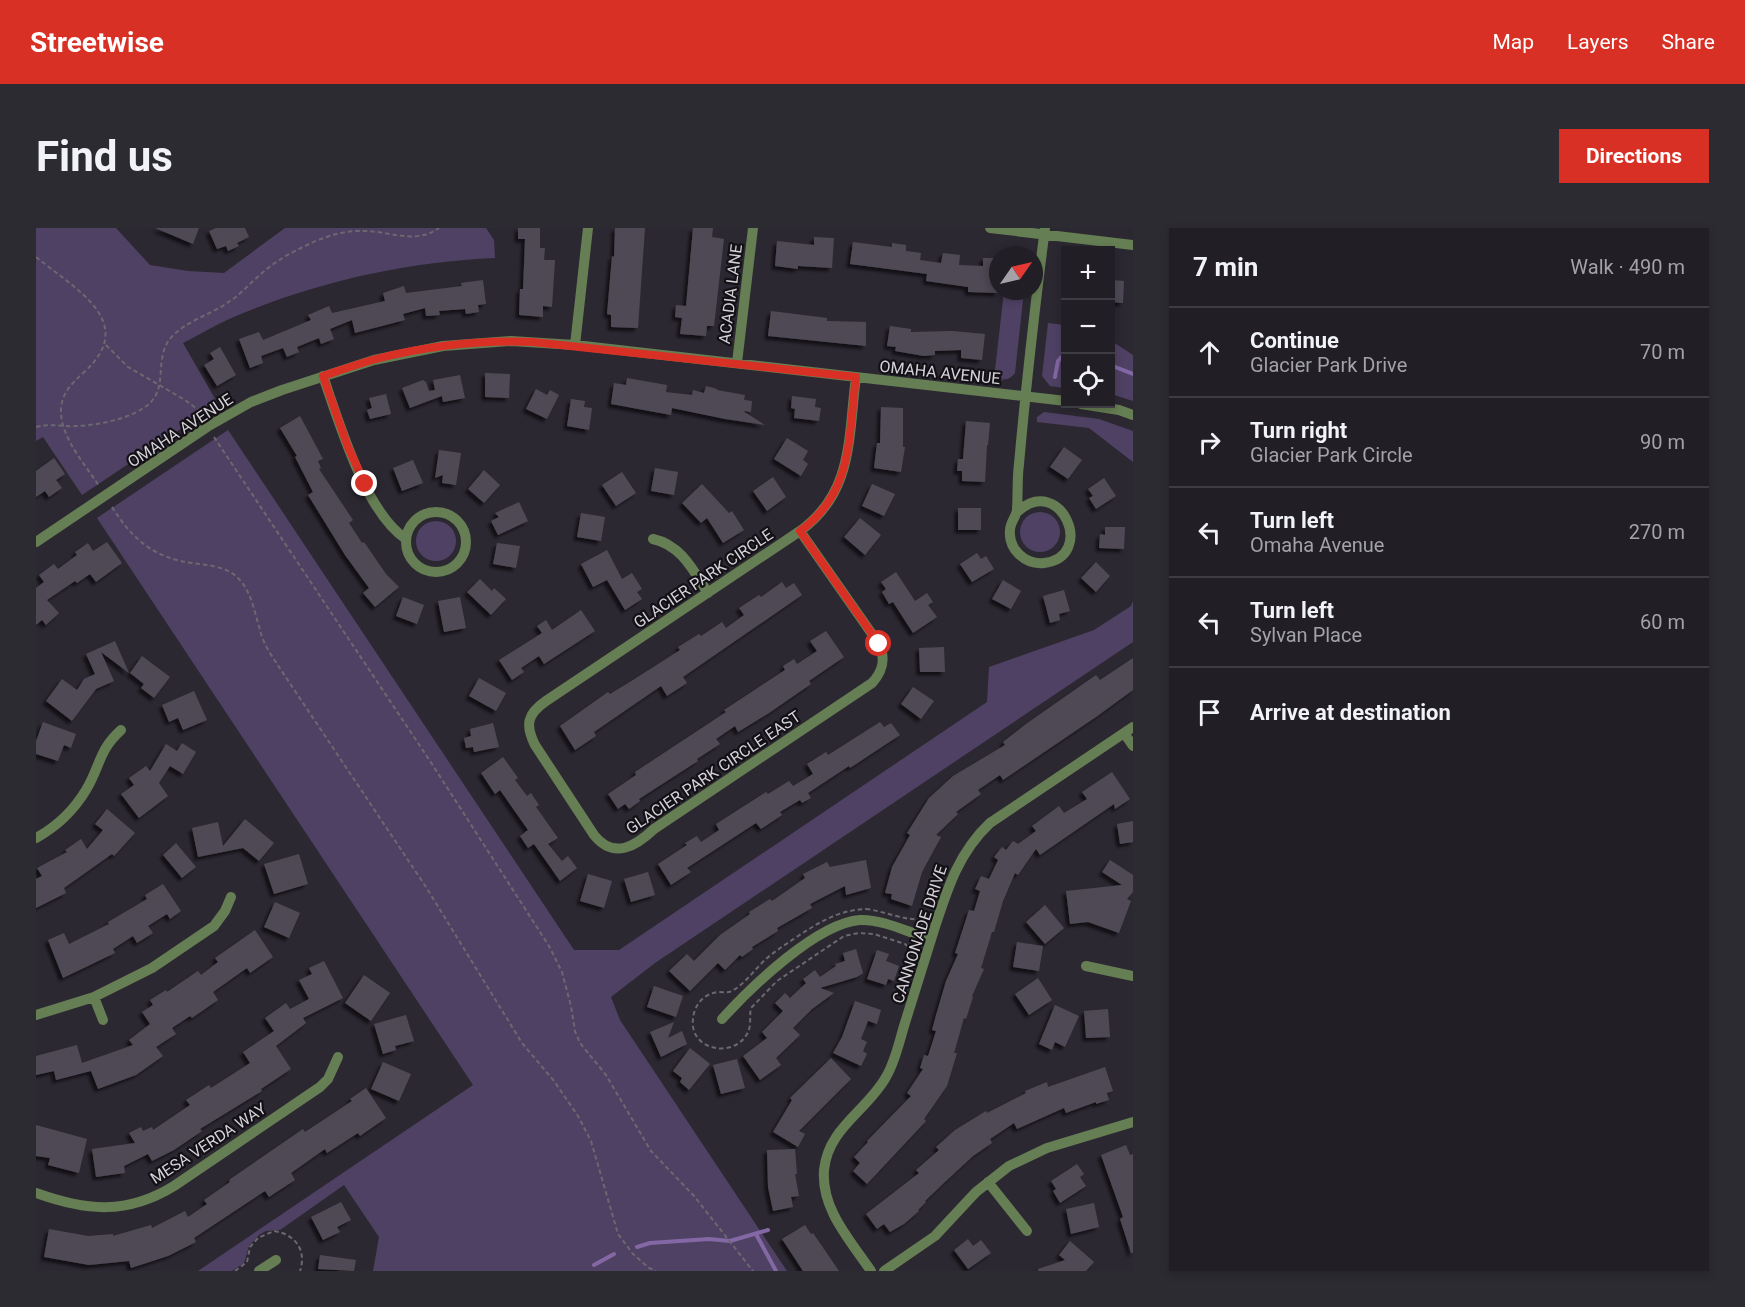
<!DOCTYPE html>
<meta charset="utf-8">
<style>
:root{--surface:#211e26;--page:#2d2b32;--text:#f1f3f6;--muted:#a2a2a7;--line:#3e3c43;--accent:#d93025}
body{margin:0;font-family:Roboto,sans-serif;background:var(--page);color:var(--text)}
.controls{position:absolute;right:18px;top:18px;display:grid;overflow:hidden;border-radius:0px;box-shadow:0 3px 9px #0003}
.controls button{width:54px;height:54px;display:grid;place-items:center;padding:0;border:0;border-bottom:2px solid var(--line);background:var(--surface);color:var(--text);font:30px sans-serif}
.compass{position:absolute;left:953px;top:18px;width:54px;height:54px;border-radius:50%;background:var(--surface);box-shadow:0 3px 9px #0003;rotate:56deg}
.stop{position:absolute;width:18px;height:18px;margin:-14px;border:4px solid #d93025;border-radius:50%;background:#fff}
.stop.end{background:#d93025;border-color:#fff;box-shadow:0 2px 6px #0008}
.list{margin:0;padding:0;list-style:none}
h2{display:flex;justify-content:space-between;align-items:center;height:78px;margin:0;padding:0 24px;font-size:26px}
h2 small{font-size:20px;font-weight:400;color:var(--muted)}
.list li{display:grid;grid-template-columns:39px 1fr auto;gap:18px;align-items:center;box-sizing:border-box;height:90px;padding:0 24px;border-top:2px solid var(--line)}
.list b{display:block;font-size:22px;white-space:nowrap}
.list p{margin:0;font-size:20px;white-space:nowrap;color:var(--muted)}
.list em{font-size:20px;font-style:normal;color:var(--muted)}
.icon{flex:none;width:33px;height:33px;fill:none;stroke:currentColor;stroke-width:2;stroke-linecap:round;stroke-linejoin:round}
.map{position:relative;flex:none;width:1097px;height:1043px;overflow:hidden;border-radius:0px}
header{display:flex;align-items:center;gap:36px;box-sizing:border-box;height:84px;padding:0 30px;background:var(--accent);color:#fff}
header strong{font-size:28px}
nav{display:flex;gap:33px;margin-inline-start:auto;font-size:21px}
.intro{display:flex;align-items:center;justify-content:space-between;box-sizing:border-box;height:144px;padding:0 36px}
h1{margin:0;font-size:42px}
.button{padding:15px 27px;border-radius:0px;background:var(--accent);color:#fff;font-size:21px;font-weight:700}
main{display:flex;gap:36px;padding:0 36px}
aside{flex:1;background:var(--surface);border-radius:0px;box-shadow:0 3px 9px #0003}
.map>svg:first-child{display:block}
</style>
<header>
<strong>Streetwise</strong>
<nav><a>Map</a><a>Layers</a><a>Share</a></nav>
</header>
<div class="intro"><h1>Find us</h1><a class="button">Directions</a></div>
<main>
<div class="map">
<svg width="1097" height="1043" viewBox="0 0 1097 1043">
<defs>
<filter id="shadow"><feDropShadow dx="-3.5" dy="3.5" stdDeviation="1.5" flood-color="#0009"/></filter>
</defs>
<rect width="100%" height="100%" fill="#2c2832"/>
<path fill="#4f4163" d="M0,0H80L114,37L152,43L188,45L249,0H450L458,12L459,30C367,34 275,55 191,92C176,99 161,108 147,115L182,176L46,267L7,209L0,213Z
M968,63H988L979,145C973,153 967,152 958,151Z
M1012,95L1029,97V160L1014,158L1006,148Z
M1074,112L1097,127V173L1075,166Z
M1008,184L1063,191L1097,203V234L1053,200L1001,194V189Z
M192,202L538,722H583L951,474L953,439L1058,402L1095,378L1097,373V414L619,735L575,769L584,792L751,1043H337L343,1009L308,957L244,1002L230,1003L223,1007L213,1018L208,1035L196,1043H162L437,857L61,290Z
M984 304a20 20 0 1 1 40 0a20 20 0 1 1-40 0Z
M380 313a20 20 0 1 1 40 0a20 20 0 1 1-40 0Z"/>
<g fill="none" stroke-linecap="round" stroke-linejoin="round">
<path stroke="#8368a5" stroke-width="4" d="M1074,137L1097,146
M1019,149L1022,133L1030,124
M720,1006L740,1043
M601,1019L614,1015L673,1011L694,1013L732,1002
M558,1037L578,1026"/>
</g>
<path fill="#4f4a55" filter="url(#shadow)" d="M119,0H163L157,16Z
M180,0H209L213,9L201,15L203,18L192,23L190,18L181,21L173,3Z
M482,0H504V20H509L508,32H519L516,79L507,78V89L483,87L484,61H487L489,11H482Z
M579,0H609L602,100L575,99V87L571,86L576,28L578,29Z
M657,0H677L676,9L688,11L678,98H671L670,108L644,106L646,90L639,89L640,77L650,78Z
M778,9L798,10L796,40L762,38V41L739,38L741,13L778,17Z
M817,14L856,19V15L870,17V23L885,25L884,32L905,35L907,25L924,27L923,37L947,38V30H962V65L932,64V59L890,53L891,46L814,36Z
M447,52L450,76L442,77L443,84L430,86L429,81L403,83L404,87L390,88L389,80L367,86L369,92L319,105L316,92L294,101L298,111L285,116L283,110L261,119L263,124L251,129L247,120L225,128L227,135L214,140L203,111L223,104L227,112L275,92L272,87L293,78L296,85L349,73L347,65L368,58L370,65L426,58L425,55Z
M1074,52L1088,53L1087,75L1074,74Z
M735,83L791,90V93L830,94V118L732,108Z
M854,98L875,101V104L916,103L949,106L946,132L925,130V122L899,123V127L888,128L859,123L860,119L851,118Z
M184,119L200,147L181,158L168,137L178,131L174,125Z
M449,145L474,146L473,170L449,169Z
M424,147L429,170L407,174L406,168L374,180L366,160L387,152L390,154L393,163L399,162L397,152Z
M591,150L631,157L630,164L656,167L657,162L668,165L670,158L681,161V162L709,167L708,172L716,173L715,184L707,183L729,197L689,191L636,180L635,187L575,176L578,155L590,157Z
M500,161L511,167L514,162L523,167L511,191L490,181Z
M350,166L355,186L334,191L331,182L336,180L333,170Z
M756,168L780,171L779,179L785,180L783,193L758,190L759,181L755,180Z
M535,171L549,173L548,179L556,180L553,202L531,198Z
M845,179L867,180V219H869L865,244L838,240L841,215H844Z
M264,188L287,231L282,233L285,240L283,241L317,292L313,295L326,315L328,314L350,346L363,359L339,379L327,365L333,360L309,327L272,267L277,264L259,229L261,228L244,200Z
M930,193L954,195L952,217H951L949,254L926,253V243H921L922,231H927Z
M751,210L772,223L767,232L772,236L765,248L738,231Z
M1028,219L1046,232L1032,251L1014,239Z
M403,222L425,225L420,257L406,255L407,247L399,250Z
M18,230L29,246L20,252L26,260L13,269L9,263L0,269V243Z
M377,232L387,255L366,263L357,240Z
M619,240L642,244L638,267L615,263Z
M448,242L464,257L448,275L432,261Z
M586,244L600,265L580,278L566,257Z
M737,249L750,269L731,283L717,263Z
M1068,250L1080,268L1060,281L1053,270L1057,268L1052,261Z
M666,256L693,285L696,283L708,302L687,315L671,290L665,295L646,275Z
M836,256L859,266L848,288L826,278Z
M483,274L492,293L462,307L455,293L463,289L459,285Z
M922,280H945V302H922Z
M545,285L569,289L565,313L541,309Z
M824,290L845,307L829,327L808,309Z
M1069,299H1089L1088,321L1063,320L1064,306L1069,307Z
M71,314L86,335L60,354L54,346L41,355L39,353L11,372L23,385L10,397L6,392L0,397V360L8,354L3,347L18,336L22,341L41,327L39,324L52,315L57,323Z
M461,315L484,318L480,340L457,336Z
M571,322L586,351L596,345L606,361L601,364L606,371L589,382L571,352L557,359L545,336Z
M941,325L945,331L950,328L958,341L936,354L924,336Z
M1060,334L1074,348L1060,364L1045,350Z
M860,344L879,373L891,365L897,374L892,377L901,389L877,405L857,374L853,376L846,364L850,361L845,354Z
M444,351L456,363L458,360L470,371L455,387L431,364Z
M967,352L985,363L975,381L956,371Z
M746,354L750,360L758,355L766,367L647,449L651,455L631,468L625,458L558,504L560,508L539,522L524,498L572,464L574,466L597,452L644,422L642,419L663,406L665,408L686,394L690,400L708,387L703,380L723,367L725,369Z
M1028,362L1034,383L1023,386L1024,392L1014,395L1007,368Z
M367,369L388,377L381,396L360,388Z
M424,369L430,400L408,404L402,373Z
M545,382L559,403L508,436L503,428L485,440L488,444L476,452L463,432L506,405L501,398L510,392L516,402Z
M790,403L808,429L773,453L775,456L733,485L702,504L699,498L680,511L684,516L661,531L662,533L603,571L604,573L593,581L589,576L582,581L572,566L600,547L599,544L690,484L688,482L749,442L747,438L758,431L761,436L781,423L774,413Z
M79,413L93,445L65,424L78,453L60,461L36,493L10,473L26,451L41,462L48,451L59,446L50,426Z
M908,419L909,444H884L883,420Z
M106,428L134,449L118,470L105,460L108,456L94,445Z
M1097,430V462L1060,489L967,552L964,547L942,562L945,566L920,584L922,586L900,607L905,609L886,644L876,678L855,671L856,666L849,665L856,639L874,607L871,605L893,570L917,548L969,517L967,514L990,496L1060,447L1064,452Z
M443,450L470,465L460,483L433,468Z
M877,459L898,473L885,491L865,476Z
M158,463L171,492L147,502L142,490L133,494L126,477Z
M7,494L40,506L35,520L28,517L22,533L0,526V513Z
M844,494L848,499L855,495L864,507L814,540L813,538L772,565L775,570L766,575L764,572L744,584L746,587L725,601L720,595L651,640L655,644L635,657L622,636L651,617L649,615L661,608L665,614L683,602L680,596L730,564L732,566L753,553L757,558L777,546L771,536L790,524L792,527Z
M457,495L463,519L438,524L437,519L430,520L428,510L435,508L434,501Z
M146,515L160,524L147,546L134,538L123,555L132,568L103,590L85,566L98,557L93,550L110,538L114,543L130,516L141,523Z
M467,529L482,550L479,552L491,568L495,565L503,577L500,579L522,610L512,616L526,633L532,628L541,640L524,653L498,616L492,620L484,608L492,602L464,562L459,566L445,545Z
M1076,544L1094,571L1079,581L1078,576L1004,627L1000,621L982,647L979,645L967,673L958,704H956L945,740L948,741L936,768L937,769L930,791L928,790L918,825H921L911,858L888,891L890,893L831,956L817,943L824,935L818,929L832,914L831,913L875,868L871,865L887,841L884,840L888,827L892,828L900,803L896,802L900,787L910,753L922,726L919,725L933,682L938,683L944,663L939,661L945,648L953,651L962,632L958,629L966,619L970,622L977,613L982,616L1000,603L996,598L1023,578L1028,585L1051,571L1046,564Z
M71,581L99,605L78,628L76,626L28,660L30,665L0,680V651L6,648L1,640L31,624L29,622L45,611L51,621L67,602L59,596Z
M209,591L238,615L223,633L207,620L162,629L156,600L182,594L187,618Z
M1097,593V614L1084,616L1081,596Z
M140,615L160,639L146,650L127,627Z
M263,626L272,656L238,666L228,636Z
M830,632L835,660L810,667L809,658L774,676L776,680L741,700L742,703L716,719L717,721L706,729L704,727L689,742L682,735L654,763L633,743L651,726L658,733L684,707L714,686L713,684L734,671L736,673L769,650L767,646L791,634L794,639Z
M1074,632L1097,647V664L1091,671L1095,673L1083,705L1052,694L1034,696L1030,663L1086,657L1066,644Z
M612,644L619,667L595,674L588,651Z
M552,646L576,653L568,680L544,673Z
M127,656L145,683L134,691L131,686L112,698L117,705L101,715L97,708L77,721L79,725L27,750L12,712L28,705L33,716L73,696L72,694L111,671L109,667Z
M239,674L264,685L253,710L228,699Z
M1009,677L1028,700L1009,716L990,694Z
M219,702L237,729L214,745L211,740L177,764L182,772L156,790L154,788L136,800L140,806L120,819L127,828L100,847L62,861L55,843L20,852L18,843L0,847V828L41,817L46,835L97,817L93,812L114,796L106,784L117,777L114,772L130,762L131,764L162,743L165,747L182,734L179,730Z
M981,714L1007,718L1003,743L977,739Z
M820,721L827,745L821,749L784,760L798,765L776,781L757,800L764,807L740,830L745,837L724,852L707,828L731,810L726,804L747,783L739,775L749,765L754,770L770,755L767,751L779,742L784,749L800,738L799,736L809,733L807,725Z
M841,722L853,726L850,733L863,738L858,753L852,751L850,757L831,751Z
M288,733L307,770L267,790L270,795L240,818L255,841L225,861L226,863L164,901L166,903L138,922L116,933L112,926L88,938L89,945L60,949L56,921L99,915L93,905L105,899L107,903L116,899L117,902L154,877L150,872L173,857L175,860L214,835L207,824L238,803L229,790L250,775L254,781L273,771L263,752L276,746L273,740Z
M328,747L354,765L335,793L309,775Z
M1002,750L1016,772L993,787L979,766Z
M618,758L647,768L640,789L611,779Z
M819,773L845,782L841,796L832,793L825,811L831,814L827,823L831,826L825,838L797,825L806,809Z
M1019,777L1043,788L1029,819L1019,814L1016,822L1003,816Z
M1072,781L1074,809L1050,810L1048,783Z
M370,787L378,813L359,818L360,822L347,826L338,796Z
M638,794L632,810L646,803L651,816L625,829L614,804Z
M654,820L674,836L653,862L644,854L646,850L637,843Z
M795,830L815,851L763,903L769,906L762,919L737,904L756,872L754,870Z
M701,831L709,860L685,866L677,837Z
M347,834L375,846L363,873L335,861Z
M1069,839L1077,863L1071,865L1073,872L1060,876V874L1030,885L1028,880L981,901L978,895L954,911L956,915L937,928L910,953L889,973L890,974L882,982L883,983L868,996L854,1004L848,996L841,1001L830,986L883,945L880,942L903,922L900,919L919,902L950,883L951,885L990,865L989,863L1011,854L1012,859Z
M330,860L350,890L324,908L322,905L291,925L289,921L255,945L259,952L233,969L229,963L158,1010L160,1014L132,1028L95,1040L93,1033L53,1037L8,1029L13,1001L52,1008L77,1006V1008L115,997L116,1000L149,983L152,989L171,976L168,972L194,954L193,952L267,901L269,904L316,873L314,871Z
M0,897L51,911L43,945L12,937L14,930L0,928Z
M1090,917L1094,927L1097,926V1025H1095L1084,991L1087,989L1065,927Z
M759,921L761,946H759L763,968L755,969L757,979L737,983L732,959L731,922Z
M1041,936L1048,946L1044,949L1050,958L1024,975L1017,963L1020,961L1015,953Z
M305,974L315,992L301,999L304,1004L287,1012L275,989Z
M1058,975L1063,999L1035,1006L1030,981Z
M769,997L775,1006L777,1005L803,1043H767L746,1011Z
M932,1011L937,1018L945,1012L955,1025L932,1041L918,1022Z
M1034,1013L1058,1034L1050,1043H1002V1041L1029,1032L1023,1027Z
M284,1027L320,1032L318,1043L282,1041Z"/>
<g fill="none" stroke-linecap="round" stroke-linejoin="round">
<path stroke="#6b6870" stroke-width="2" stroke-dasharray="4.5 3" stroke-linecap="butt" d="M0,29C39,61 105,95 46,146C34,157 24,168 25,185C26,211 49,236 63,258
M70,117L92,139L149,172L169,187
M0,199C14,195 27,199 41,198C62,197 88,192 106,181C135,164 117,135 133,112C148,93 175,87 194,73C205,66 214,55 225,46C236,36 249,28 263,21C282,11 305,2 328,3C354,3 379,17 403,0
M178,209L394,533L513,718L526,744L535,778L539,803L544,815L570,847L615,923L658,968L717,1043
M76,279C96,311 118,330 156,335C170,337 188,338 200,348C216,363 218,383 224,402C227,416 236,428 243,439L390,659L486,815L518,853L542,888L555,913L582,1006L597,1026L613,1040L620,1043
M830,681C845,682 874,695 886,690L887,693L878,721L876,722L869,716L838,706L823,705L808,708L741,753L715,780C713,789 716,798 711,806C697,831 653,822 657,791C658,777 668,765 683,764C688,764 692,765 696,763C709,756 719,741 730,731C739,723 749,717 759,710C782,695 802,682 830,681Z
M199,1043L211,1034L214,1019L222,1010L238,1003C259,1006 271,1022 264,1043"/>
<path stroke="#667e53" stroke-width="10" d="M954,0L1097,17
M539,117L552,0
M701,135L717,0
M287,148C303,194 329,284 370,311
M1045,176L1083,182L1097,187
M370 314a30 30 0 1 1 60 0a30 30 0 1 1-60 0Z
M981,284C1025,244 1061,329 1008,335C989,337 972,321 974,302C974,294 981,288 981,281C982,266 981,251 983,236C990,157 999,78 1009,0
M764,303L843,416C850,431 847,443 836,455L618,601C600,618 578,632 558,607L499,517C489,497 491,486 510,473L764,303C818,264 812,209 820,149
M617,311C645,317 657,342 672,365
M0,314L171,199L215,174L246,162L338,132L407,118L475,113L539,117L1030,173
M1088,505L1097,518
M0,610C20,599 38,582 50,562C65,537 62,523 85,502
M1050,738L1097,748
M58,769L67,792
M0,787L58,769L116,740L178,698L189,683L195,669
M686,791C714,760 781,695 824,692C847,691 873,705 895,711
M952,954L991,1003
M0,965C50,983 91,987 138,958L284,859L292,851L302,829
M223,1043L240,1032
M835,1043C814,1012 785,981 788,942C792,900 831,883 850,849C859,834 863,815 868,798C878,766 888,734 898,702C911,662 922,625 954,595L1097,499
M848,1043L899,1008L940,964L973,938L1011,920L1097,894"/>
</g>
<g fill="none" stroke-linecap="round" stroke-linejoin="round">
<path stroke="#d93025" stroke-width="8" d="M329,256L312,219L287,148C305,142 322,136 340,131C391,118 445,112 497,114L820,149C812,209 818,264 764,303L843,416"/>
</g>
<g text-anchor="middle" stroke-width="4.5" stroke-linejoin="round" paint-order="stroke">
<g font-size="16" fill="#d5d3d9" stroke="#131116">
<text transform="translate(694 66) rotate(-83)" y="6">ACADIA LANE</text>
<text transform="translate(904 144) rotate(6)" y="6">OMAHA AVENUE</text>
<text transform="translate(144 202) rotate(-33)" y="6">OMAHA AVENUE</text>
<text transform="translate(667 350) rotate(-34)" y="6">GLACIER PARK CIRCLE</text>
<text transform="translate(677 544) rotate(-34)" y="6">GLACIER PARK CIRCLE EAST</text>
<text transform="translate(883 706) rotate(-72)" y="6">CANNONADE DRIVE</text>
<text transform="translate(172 915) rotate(-33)" y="6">MESA VERDA WAY</text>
</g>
</g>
</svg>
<div class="controls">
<button>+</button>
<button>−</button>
<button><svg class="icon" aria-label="locate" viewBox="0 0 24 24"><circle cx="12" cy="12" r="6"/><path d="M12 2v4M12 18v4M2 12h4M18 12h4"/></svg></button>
</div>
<svg class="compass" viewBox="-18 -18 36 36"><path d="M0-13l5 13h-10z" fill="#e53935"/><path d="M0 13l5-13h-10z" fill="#a2a2a7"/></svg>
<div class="stop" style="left:843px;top:416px"></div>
<div class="stop end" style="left:329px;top:256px"></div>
</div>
<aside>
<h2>7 min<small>Walk · 490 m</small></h2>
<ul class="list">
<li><svg class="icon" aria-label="ahead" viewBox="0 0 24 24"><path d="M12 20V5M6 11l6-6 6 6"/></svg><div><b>Continue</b><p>Glacier Park Drive</p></div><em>70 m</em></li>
<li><svg class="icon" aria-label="right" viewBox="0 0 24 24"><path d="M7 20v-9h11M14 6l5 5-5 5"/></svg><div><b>Turn right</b><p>Glacier Park Circle</p></div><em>90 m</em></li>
<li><svg class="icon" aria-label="left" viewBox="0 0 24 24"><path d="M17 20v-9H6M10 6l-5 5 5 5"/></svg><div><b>Turn left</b><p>Omaha Avenue</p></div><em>270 m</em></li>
<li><svg class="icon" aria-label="left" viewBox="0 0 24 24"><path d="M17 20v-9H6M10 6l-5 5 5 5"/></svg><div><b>Turn left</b><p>Sylvan Place</p></div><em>60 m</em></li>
<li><svg class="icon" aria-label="arrive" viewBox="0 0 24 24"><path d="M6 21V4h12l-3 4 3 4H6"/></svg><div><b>Arrive at destination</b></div></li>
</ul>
</aside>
</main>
